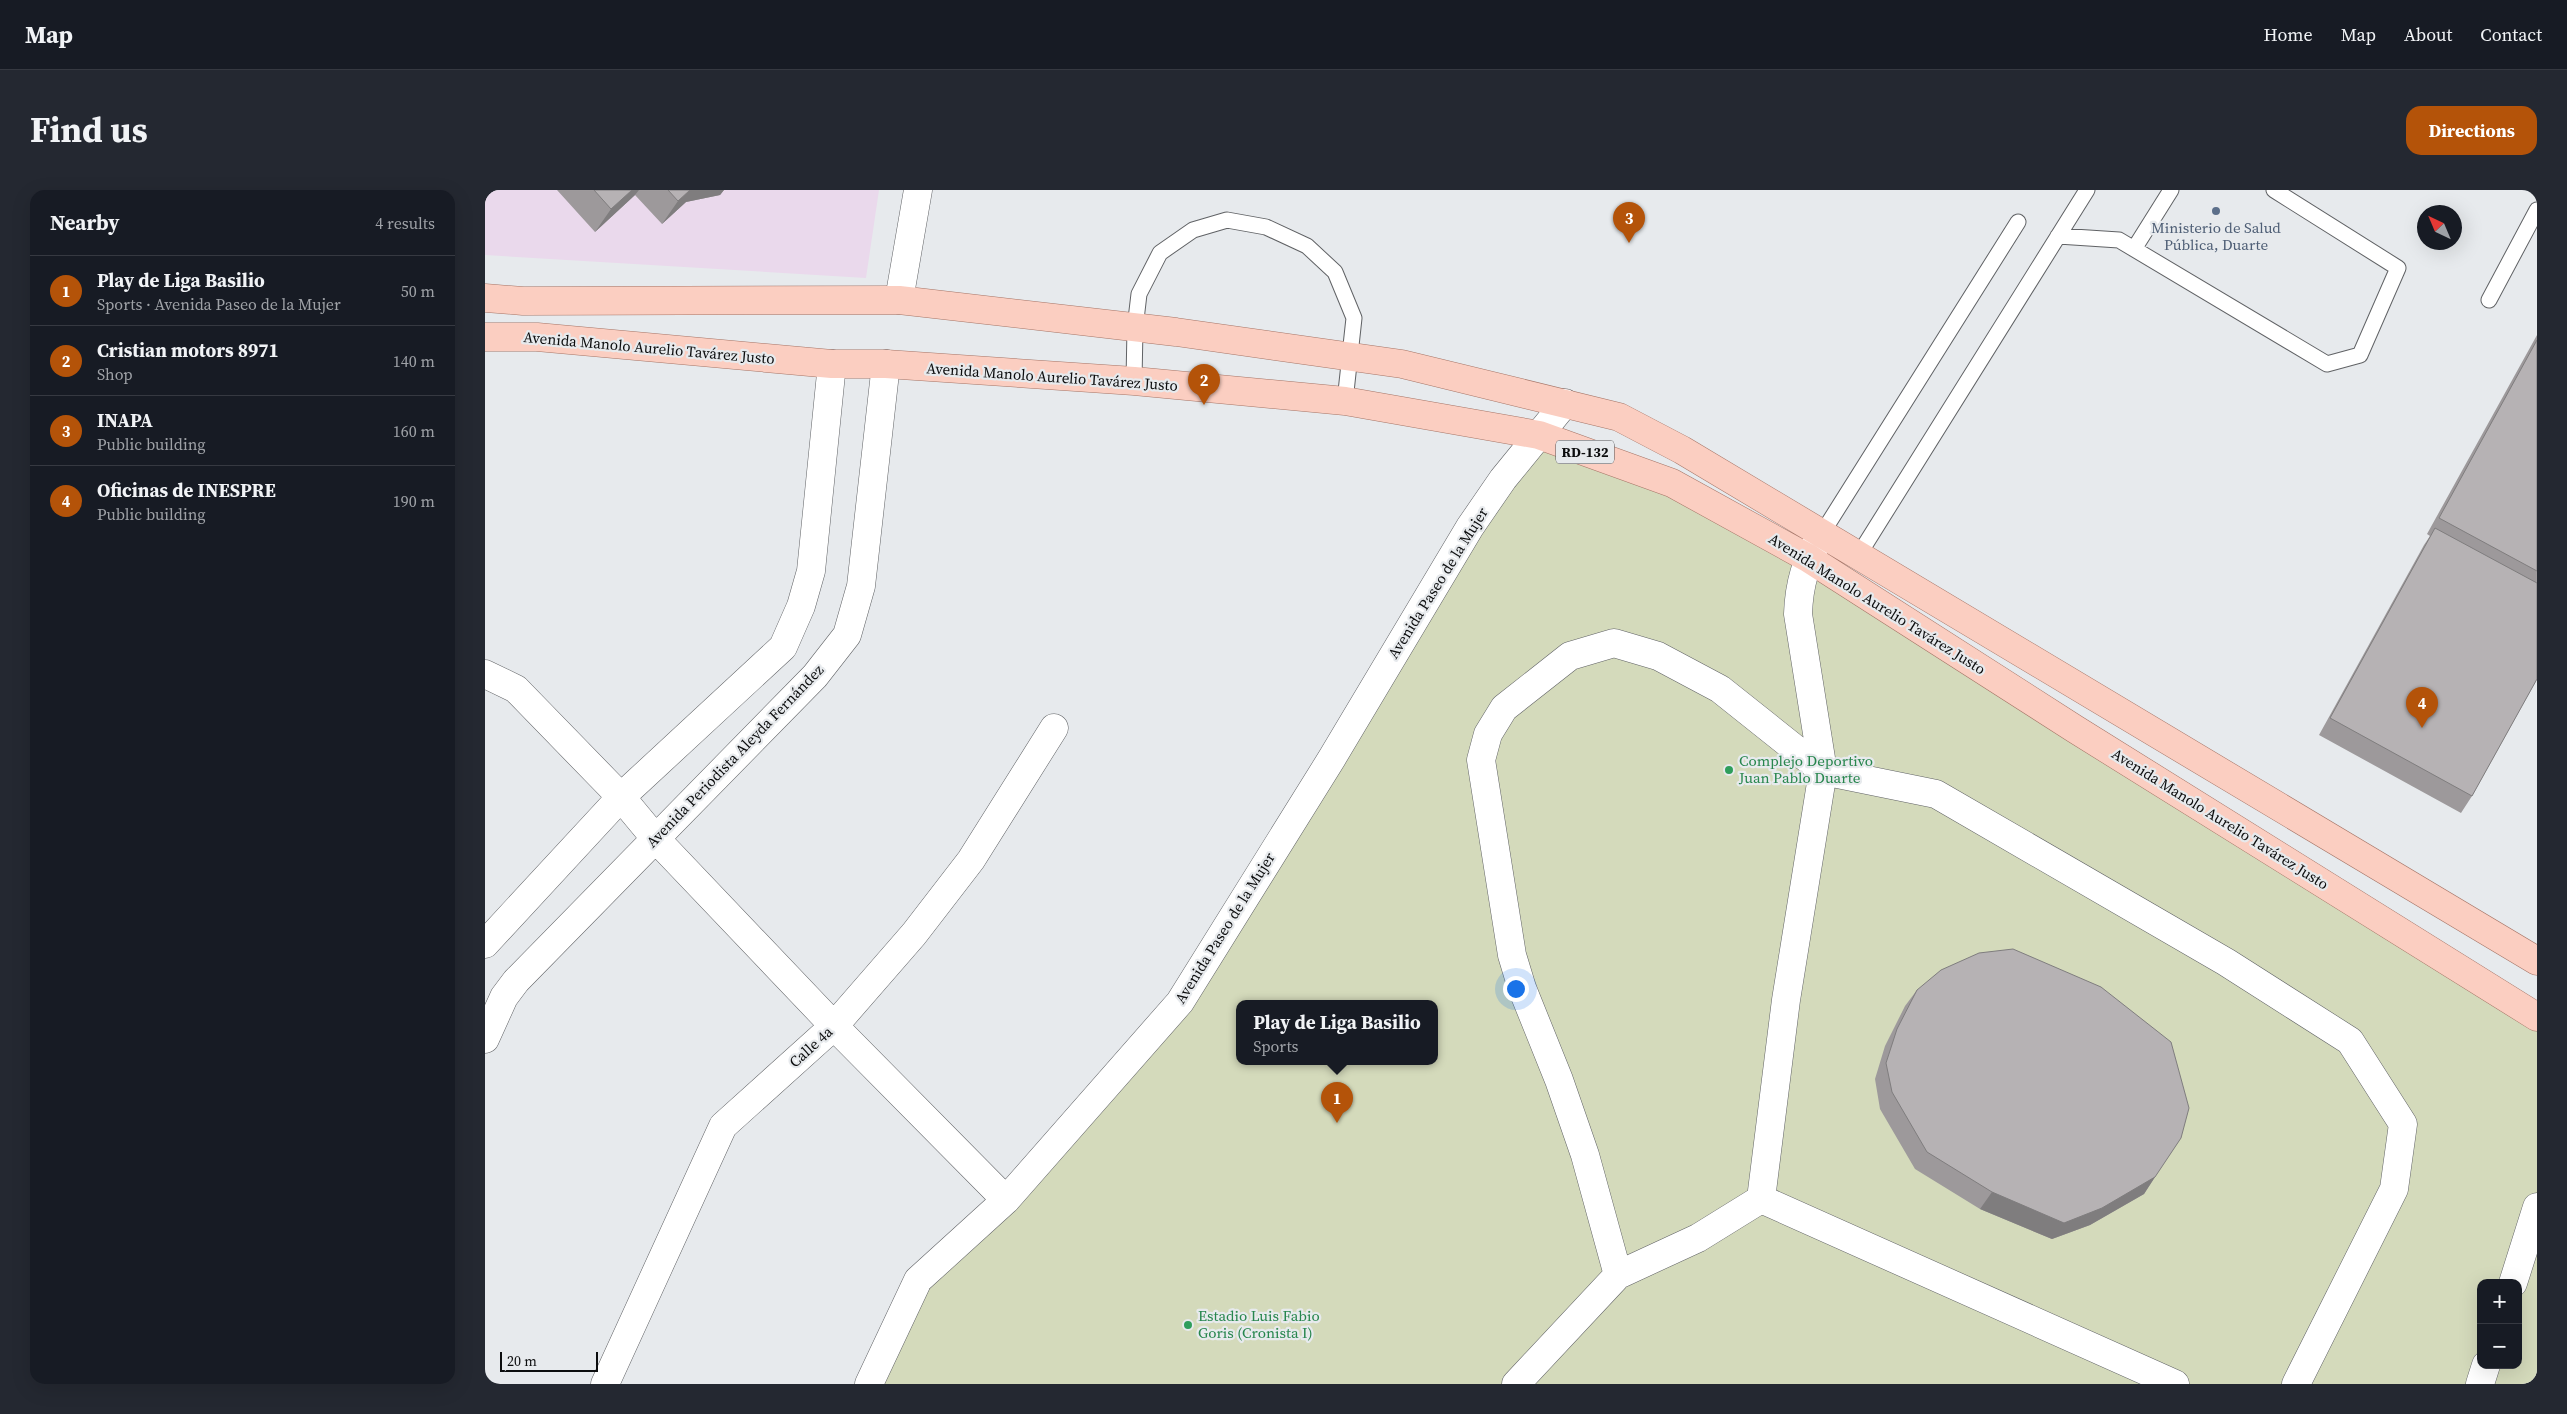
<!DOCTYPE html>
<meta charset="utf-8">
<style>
:root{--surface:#171b24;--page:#242831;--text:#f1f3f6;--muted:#9ea1a6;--line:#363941;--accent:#b45309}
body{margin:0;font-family:"Source Serif 4",serif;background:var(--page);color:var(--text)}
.controls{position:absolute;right:15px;bottom:15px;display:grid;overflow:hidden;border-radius:10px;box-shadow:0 5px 20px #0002}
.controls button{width:45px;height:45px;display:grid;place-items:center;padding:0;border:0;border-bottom:1px solid var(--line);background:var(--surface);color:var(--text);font:25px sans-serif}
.compass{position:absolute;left:1932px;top:15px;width:45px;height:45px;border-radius:50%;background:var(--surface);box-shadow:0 5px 20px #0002;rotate:316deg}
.scale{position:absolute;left:15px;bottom:12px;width:98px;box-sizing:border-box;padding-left:5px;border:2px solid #0c0d0e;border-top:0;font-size:14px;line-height:18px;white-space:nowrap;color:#0c0d0e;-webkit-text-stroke:4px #e7eaed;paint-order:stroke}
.you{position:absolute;left:1030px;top:798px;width:18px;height:18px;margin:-12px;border:4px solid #fff;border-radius:50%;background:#1a73e8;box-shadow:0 0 0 8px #1a73e833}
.badge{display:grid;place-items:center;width:32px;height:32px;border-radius:50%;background:var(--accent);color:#fff;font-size:16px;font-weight:700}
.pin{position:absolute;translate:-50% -41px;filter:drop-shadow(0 1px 2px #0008)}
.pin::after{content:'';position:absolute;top:26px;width:18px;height:15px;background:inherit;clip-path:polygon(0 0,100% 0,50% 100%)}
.popup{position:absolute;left:751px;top:810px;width:202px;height:65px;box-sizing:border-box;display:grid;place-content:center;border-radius:10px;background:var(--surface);filter:drop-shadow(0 1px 4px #0005);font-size:16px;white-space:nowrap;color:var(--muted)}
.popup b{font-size:19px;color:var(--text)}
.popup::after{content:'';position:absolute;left:50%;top:100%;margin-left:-10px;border:10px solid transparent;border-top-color:var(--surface)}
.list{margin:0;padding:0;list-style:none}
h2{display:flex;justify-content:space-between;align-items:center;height:65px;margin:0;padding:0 20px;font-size:21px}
h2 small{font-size:16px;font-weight:400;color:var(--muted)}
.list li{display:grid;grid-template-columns:32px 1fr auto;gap:15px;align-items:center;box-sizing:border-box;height:70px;padding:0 20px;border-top:1px solid var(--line)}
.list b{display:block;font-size:19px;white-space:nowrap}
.list p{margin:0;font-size:16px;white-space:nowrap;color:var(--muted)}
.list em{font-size:16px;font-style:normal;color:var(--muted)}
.map{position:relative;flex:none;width:2052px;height:1194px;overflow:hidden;border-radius:15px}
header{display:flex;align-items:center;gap:30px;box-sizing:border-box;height:70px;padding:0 25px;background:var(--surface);border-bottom:1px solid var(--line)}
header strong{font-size:24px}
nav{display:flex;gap:28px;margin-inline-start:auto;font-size:18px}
.intro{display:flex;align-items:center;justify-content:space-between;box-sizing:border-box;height:120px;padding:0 30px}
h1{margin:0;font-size:35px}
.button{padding:12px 22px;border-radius:15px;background:var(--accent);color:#fff;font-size:18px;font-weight:700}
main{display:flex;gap:30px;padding:0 30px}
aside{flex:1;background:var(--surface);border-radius:15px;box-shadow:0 5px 20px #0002}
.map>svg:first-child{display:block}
</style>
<header>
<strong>Map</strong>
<nav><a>Home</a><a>Map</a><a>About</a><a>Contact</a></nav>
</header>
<div class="intro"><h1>Find us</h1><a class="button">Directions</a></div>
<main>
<aside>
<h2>Nearby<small>4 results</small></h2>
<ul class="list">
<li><span class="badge">1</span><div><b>Play de Liga Basilio</b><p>Sports · Avenida Paseo de la Mujer</p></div><em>50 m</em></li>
<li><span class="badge">2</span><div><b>Cristian motors 8971</b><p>Shop</p></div><em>140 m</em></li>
<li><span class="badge">3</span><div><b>INAPA</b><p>Public building</p></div><em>160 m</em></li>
<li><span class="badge">4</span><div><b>Oficinas de INESPRE</b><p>Public building</p></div><em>190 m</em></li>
</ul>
</aside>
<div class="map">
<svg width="2052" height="1194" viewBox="0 0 2052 1194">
<rect width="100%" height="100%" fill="#e7eaed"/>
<path fill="#ead9ec" d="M0,0H394L381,88L0,65Z"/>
<path fill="#d4dabb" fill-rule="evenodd" d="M1037,244L1286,348L2052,832V1194H383L433,1090L695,812ZM754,814H950V872H754ZM1996,1093H2033V1175H1996Z"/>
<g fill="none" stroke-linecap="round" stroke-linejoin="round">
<g stroke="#606265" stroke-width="17">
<path id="lane" d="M1573,46L1634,50L1842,174L1875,165L1913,78L1789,0
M1649,59L1686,0
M2004,110L2052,20
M649,191L650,138L654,104L675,63L708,40L742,30L781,37L822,56L850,82L869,128L860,211
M1336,345L1533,32
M1373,366L1602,0"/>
</g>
<g stroke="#606265" stroke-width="29">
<path id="street" d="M414,110L433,0
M0,484L31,499L136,607L170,648L349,836L521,1010
M0,754L136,607L298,457L316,416L326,381L347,174
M0,849L19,807L31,791L330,486L362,445L376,396L401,174
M1276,1009L1301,810L1338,581L1313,424C1314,394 1321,371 1336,345
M1276,1009L1690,1194
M1133,1085L1100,965L1074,890L1037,798L1027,765L996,570L1003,544L1019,518L1085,466L1129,453L1173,466L1235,499L1338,581L1451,604L1741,772L1865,851L1918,934L1909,999L1811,1194
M2028,1093L2052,1017
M120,1194L238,936L349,836L429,744L486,670L569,538
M384,1194L433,1090L521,1010L695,812L847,568L985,337L1018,289L1080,213
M1031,1194L1133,1085L1213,1048L1276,1009
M1995,1194L2001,1175"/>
</g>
<g stroke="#a57567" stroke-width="29">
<path id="primary" d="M0,108L38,111L414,110L691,142L917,174L1134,227L1197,260L2052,771
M0,147H52L347,174H401L649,191L860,211L1054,245L1187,293L1323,368L1590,539L2052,827"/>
</g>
<use href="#lane" stroke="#fff" stroke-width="15"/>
<use href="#street" stroke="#fff" stroke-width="28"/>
<use href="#primary" stroke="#fbcec1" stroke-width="28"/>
</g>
<path fill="#9d999b" d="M72,0H239L235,5L201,12L177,34L150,5L110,42Z
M2052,145V489L1987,606L1976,623L1834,545L1939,355L1945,346L1942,344Z
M1432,800L1670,987L1659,1004L1605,1035L1567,1049L1495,1019L1430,979L1395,919L1390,889L1400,856L1420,816Z"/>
<path fill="#7f7d7e" d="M147,0H154L150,5L110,42L126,19Z
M205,0H239L235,5L201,12L177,34L193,11Z
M1670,987L1659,1004L1605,1035L1567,1049L1495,1019L1507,1002Z"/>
<path fill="#b6b2b4" stroke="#7f7d7e" d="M109,0H147L126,19Z
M183,0H205L193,11Z
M2052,150V381L1954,328Z
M1950,338L2052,393V489L1987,606L1845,528Z
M1528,759L1616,797L1686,852L1704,918L1696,948L1670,987L1617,1018L1579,1033L1507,1002L1442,962L1407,902L1401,873L1412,839L1432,800L1456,780L1494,763Z"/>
<circle fill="#5c6f8a" stroke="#e7eaed" stroke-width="2" cx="1731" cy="21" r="5"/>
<g fill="#2e9e5b" stroke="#e7eaed" stroke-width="2">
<circle cx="1244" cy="580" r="5"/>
<circle cx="703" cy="1135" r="5"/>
</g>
<g text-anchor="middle" stroke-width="4.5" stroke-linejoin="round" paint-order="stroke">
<rect fill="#e7eaed" stroke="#4e4f51" stroke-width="1" x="1071" y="250.5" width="58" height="23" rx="4"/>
<g font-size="14" font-weight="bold" fill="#0c0d0e">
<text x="1100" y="267">RD-132</text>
</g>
<g font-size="15" fill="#4e5e75" stroke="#e7eaed">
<text x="1731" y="43">Ministerio de Salud<tspan x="1731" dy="17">Pública, Duarte</tspan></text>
</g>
<g font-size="15" fill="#0c0d0e" stroke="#e7eaed">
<text transform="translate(164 158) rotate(5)" y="5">Avenida Manolo Aurelio Tavárez Justo</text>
<text transform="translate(567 187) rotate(4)" y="5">Avenida Manolo Aurelio Tavárez Justo</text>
<text transform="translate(953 393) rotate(-58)" y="5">Avenida Paseo de la Mujer</text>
<text transform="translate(1392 414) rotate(32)" y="5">Avenida Manolo Aurelio Tavárez Justo</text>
<text transform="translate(250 566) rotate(-46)" y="5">Avenida Periodista Aleyda Fernández</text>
<text transform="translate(1735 629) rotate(32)" y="5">Avenida Manolo Aurelio Tavárez Justo</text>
<text transform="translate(740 738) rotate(-58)" y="5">Avenida Paseo de la Mujer</text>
<text transform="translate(326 857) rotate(-42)" y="5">Calle 4a</text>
</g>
<g font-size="15" fill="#27864d" stroke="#e7eaed" text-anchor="start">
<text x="1254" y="576">Complejo Deportivo<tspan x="1254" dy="17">Juan Pablo Duarte</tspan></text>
<text x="713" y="1131">Estadio Luis Fabio<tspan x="713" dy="17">Goris (Cronista I)</tspan></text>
</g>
</g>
</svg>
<div class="controls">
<button>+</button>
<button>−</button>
</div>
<svg class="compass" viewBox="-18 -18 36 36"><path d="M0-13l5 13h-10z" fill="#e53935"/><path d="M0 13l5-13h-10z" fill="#9ea1a6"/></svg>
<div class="scale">20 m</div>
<div class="you"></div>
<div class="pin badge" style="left:852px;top:933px">1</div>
<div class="popup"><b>Play de Liga Basilio</b>Sports</div>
<div class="pin badge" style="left:719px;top:215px">2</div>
<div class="pin badge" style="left:1144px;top:53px">3</div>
<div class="pin badge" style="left:1937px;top:538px">4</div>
</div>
</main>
